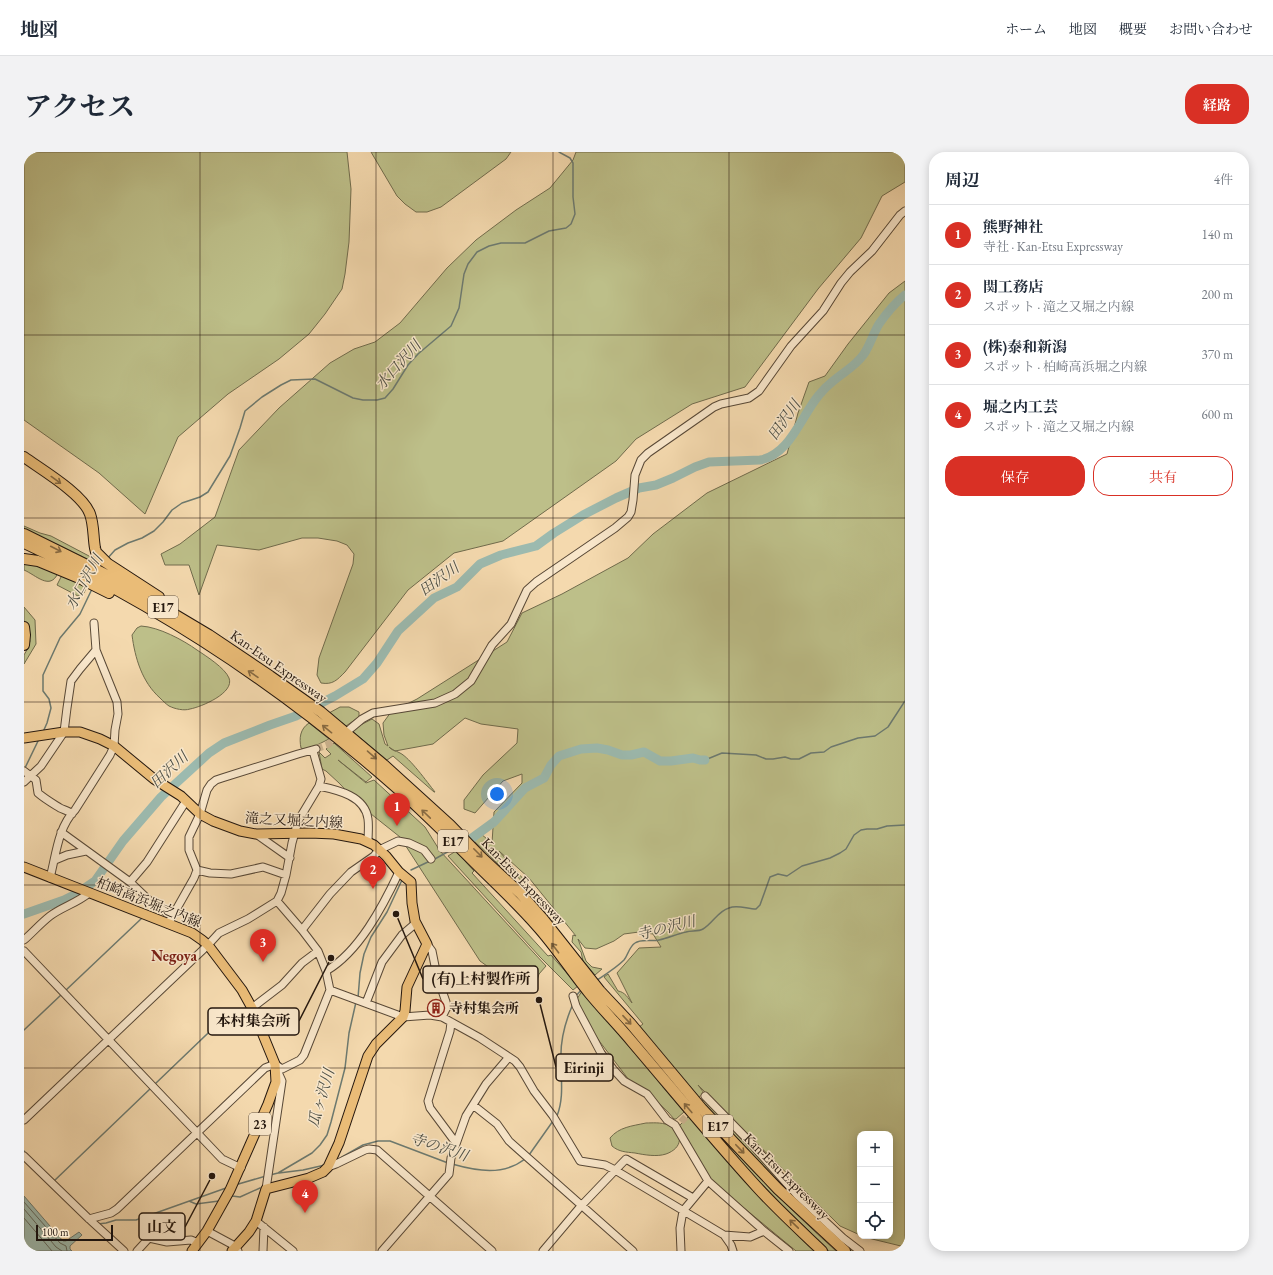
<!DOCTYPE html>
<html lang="ja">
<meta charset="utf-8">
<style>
:root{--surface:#fff;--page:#f2f2f3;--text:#1f2937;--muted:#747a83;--line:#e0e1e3;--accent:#d93025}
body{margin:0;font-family:"EB Garamond","Noto Serif JP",serif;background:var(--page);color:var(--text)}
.controls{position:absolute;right:12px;bottom:12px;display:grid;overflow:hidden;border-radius:8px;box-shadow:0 2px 10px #0003}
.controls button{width:36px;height:36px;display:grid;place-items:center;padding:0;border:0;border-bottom:1px solid var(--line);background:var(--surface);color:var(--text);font:20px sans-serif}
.scale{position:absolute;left:12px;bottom:10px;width:77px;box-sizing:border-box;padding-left:4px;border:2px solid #24170e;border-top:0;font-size:11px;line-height:14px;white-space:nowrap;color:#24170e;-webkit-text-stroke:3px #f8e6ca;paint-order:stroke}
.you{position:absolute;left:473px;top:642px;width:14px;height:14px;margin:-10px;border:3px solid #fff;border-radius:50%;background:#1a73e8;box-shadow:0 0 0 6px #1a73e833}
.badge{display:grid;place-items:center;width:26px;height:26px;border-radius:50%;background:var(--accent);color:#fff;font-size:13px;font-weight:700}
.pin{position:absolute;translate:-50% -33px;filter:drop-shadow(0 1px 2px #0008)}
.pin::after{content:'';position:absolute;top:21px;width:14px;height:12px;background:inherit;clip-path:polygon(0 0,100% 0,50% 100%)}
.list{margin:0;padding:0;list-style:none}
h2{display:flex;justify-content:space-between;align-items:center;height:52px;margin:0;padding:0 16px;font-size:17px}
h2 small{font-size:13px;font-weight:400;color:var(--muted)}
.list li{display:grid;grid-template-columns:26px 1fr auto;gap:12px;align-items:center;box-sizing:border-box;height:60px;padding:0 16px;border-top:1px solid var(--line)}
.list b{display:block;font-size:15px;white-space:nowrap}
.list p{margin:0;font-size:13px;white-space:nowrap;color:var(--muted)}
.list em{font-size:13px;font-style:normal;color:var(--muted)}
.actions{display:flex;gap:8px;padding:12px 16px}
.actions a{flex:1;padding:9px 0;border:1px solid var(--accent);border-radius:16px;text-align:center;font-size:14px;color:var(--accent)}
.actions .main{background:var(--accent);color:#fff}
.icon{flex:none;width:22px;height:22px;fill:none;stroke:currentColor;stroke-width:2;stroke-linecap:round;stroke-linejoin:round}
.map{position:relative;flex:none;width:881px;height:1099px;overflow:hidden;border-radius:16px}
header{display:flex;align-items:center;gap:24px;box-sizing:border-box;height:56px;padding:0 20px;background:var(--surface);border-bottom:1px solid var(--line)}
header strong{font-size:19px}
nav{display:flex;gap:22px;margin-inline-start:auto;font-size:14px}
.intro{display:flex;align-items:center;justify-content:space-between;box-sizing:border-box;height:96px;padding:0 24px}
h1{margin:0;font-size:28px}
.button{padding:10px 18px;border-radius:16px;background:var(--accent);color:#fff;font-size:14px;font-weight:700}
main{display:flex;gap:24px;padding:0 24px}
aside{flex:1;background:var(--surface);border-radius:16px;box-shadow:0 2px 10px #0003}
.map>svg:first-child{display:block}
</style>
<header>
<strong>地図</strong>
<nav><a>ホーム</a><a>地図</a><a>概要</a><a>お問い合わせ</a></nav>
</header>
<div class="intro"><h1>アクセス</h1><a class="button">経路</a></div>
<main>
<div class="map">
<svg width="881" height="1099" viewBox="0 0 881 1099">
<rect width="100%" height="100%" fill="#f4d9ae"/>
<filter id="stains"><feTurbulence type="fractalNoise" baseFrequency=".005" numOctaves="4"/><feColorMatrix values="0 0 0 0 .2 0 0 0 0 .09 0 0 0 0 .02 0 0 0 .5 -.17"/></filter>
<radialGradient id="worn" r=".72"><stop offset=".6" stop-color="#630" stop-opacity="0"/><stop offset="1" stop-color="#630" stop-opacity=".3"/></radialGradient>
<path fill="#bdbf89" stroke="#706b4c" d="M0,0H323L327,37L325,90L321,122L318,137L301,162L285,182L255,207L204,242L154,285L121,362L75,321L0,268Z
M347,0H487L482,7L417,55L403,60H392L381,52L373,44Z
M552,0H881V30L858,44L837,86L794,137L721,235L668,252L612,287L592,309L479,389L430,401L384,438L321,520C313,528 309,533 297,531L293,523L295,506L329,412L330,402L323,393L313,389L294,386H278L235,398L193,393L175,443L165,413H141L137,402L156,392L191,365L215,298L255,256L306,211L330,197L351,190L376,171L423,116L452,88L492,58L526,36L549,8Z
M881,129V1095L844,1086L839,1084H866V982H836V1083L816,1074L674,933L680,941L675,945L615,875L619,872L580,825L584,822L594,839C601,840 604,846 608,851L593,821L615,796L637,795L629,782L615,780L600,782L590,789L572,797L561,796L554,787L562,809L568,815L578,817L571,823L559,809L557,800L548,790L549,783L552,784L505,726L475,699L501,729L499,731L481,710L476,714L449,688L457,682L468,691L470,660L498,631V622L479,629L451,661L440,657V648L459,623L493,591L494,577L457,572L441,566L409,592L371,599L365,595C368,599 371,598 376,601C386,606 403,630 411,640H410L369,604L363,608L327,578L348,567L355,572L361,592L364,594L360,583L359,571L367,560L393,547L483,490L498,461L538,442L604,406L629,382L683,341L763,302L774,261L785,230L801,224L824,192L865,141Z
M0,374L16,381L27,384L65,404L68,407L66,411L0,377Z
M0,410L7,411L34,421C26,439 12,423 0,418Z
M38,423L63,434L60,441L54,444L33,433Z
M0,455L11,468L12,492L0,512V503L4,496L6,489L0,468Z
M117,474C135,475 159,488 173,498C182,504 201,516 205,526C211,541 177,555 166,557C160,559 151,557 145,554C142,552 139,549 136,546C118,530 111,506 108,483L113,476Z
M316,555H325L335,560V565L322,574L305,561Z
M285,571L305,587L293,593L280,597L277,596C275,586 276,577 285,571Z
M310,591L348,625L342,630L314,608L342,631L350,628L401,675L416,699L522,814L515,822L511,835L488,832L456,809L376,685L337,654L315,631L302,619L298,617L295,600L301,606L307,602L302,597Z
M432,699L450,719L448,721L524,804L527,803L554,834L549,838L516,805L424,704Z
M558,839L660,960L652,967H650L644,960L618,935L605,928L576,890L562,870L553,847Z
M682,946L708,974L713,983L773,1043L834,1099H827C774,1053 725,1002 678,949Z
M673,957C717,1007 763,1055 812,1099H805L758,1053L725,1019Z
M665,964L759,1068L791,1099H772L697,1037L685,1025L654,975Z
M622,971C628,971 637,970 644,973C660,981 659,996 642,1002C633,1005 621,1003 611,1001C602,1000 595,1000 588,994L586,986C595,975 608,974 622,971Z"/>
<path fill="#9cbaaf" stroke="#6c796f" d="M0,1044L39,1089H42L55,1080L58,1083L46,1094V1097L48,1099H0Z"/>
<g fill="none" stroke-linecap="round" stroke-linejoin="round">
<path stroke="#60685e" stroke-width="1" d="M0,1050L36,1091L42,1094L43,1099
M0,1057L32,1095L38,1099
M0,1066L28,1099"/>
<path stroke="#6c796f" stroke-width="1.5" d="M83,407L91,398L104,391L118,386L130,379L139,370L148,358L158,351L176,345L184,340L206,304L216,276L221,259L238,245L257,233L267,228L291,227L329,246L339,248H353L361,246L369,237L384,213L394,202L427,174L435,156L440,122L444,112L453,100L465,94L477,91H501L525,79L542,76L547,72L551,62L549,45V11L546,6L535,0
M19,580L23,571L27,556L25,547L19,539V523L36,486L56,462L68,437
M681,608L698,601L732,603L742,607H749L761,605L767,607H775L787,601L800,600L807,595L834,586L851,584L864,575L881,549
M0,618L15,587
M409,708L427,698
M387,718L406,709
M573,828C582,822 592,816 600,808C604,803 605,795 611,791C618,786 628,790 635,788C644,786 653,782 662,780C667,778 674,780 679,777C689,771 694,759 705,756C713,752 723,757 732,757L736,753L746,725L754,722L763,724L778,714L806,706L816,701L822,697L830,683L837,678L843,677H853L863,674L881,673
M41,839L118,766
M551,845L558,837
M334,846L336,821L340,802L347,785L363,760L378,728
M0,878L38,842
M131,932L206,860
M533,964C540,946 537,928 537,909C536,890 541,870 549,852
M0,999L3,1003
M505,1003L529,969
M318,1005L339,993L354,989H366L424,1011
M428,1012C453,1019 479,1024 501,1007
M255,1021L279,1018L301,1013
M246,1023L254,1021L288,1001L296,993L303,983L307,970L321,916L325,881L332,850
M30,1029L127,936
M211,1033L242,1024
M208,1044L216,1045L236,1036
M165,1049L172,1052L195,1049
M74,1072L82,1071L92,1068H112L202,1036"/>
<path stroke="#9cbaaf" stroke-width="9" d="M448,686L470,670L501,636L520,626L527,613L535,604L557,597L573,596L584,598L598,603H607L620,600L636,609H647L669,606L676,608H681
M0,762L40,748L52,742L71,729L99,689L137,645L185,601L200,591L246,573L272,564L311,544L339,527L353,511L374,479L410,446L433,435L456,412L477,403L512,394L530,381L559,363L592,346L615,336L632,333L649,326L671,315L685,310L736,308C766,303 777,264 795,243C799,238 803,234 808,230C819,220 831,215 840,202C846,193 849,182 855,172C862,162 871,151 881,143"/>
<path stroke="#cab28e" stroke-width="7" stroke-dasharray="7 3.5" stroke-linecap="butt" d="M292,597L303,593L316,583
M657,970L681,944"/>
<g stroke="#584836" stroke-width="9">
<path id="minor" d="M326,577L338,567L349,561L411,551L431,542L447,529L468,493L487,472L503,438L512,430L591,376L604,365L607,360L609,348L611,323L617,308L624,301L690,255L697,252L725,246L735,239L767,194L799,159L817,131L826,120L848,99L876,63L881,59
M0,619L12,628L14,641C21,647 28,651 36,656C40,658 45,659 48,662
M0,630L17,614L40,580L43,556L47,529L56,517L72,498
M295,634C314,638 341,644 344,667C345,674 344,683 344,690
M37,680L106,730L128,751L148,764
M232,682L266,706
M31,708L43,703L62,699
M173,718L186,721L207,722L239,715L262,723
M26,726C32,703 34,675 51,658L86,603L90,594L91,578L94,562L93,550L72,498L70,471
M106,730L123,710L162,649
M144,772L170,726L173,718L165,698V685L176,662L183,638L187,632L192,628L198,626L274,602L292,597
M278,778L306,742L327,720L350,704L355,698L374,689L385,691L400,698L407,707
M0,788C9,780 17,771 26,764C38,755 53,751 65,741
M403,792L408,799L413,824L422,850L423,855L418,865
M0,799L198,1007L217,1016
M302,819C335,800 359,754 375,720
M306,838L379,865L406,863L418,865L456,886L491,909L496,915L510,939L529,964L556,1009L581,1013L591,1018L700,1083L726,1085L740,1079L765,1099
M549,844L552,854L577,901L589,917L600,929L623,942L643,968L651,973L684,1029
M342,851L358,810L378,783L392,771
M228,856L258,833L278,811L294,799
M427,870L426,879L404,949L406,956L432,991
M251,912L258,917L276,908L280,903L306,838L302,819L294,799L278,778L253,749
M681,944L725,989L773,1043L819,1086L836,1099
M449,953L473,972L485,989L609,1099
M0,968L184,793L195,781L224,767L253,749L257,741L262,723L268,691L274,669L295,634L297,627L289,599
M0,1004L65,1067L100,1099
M304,1015L312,1012L341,998L345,997L353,998L468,1099
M242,1037L258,929L253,918
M65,1067L87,1061L93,1057L241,916L251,912
M232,1069L269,1099
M183,1079L211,1094L214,1099
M700,1083L707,1093L709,1099
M113,1099L125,1086L143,1090L167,1088L174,1091
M239,1099L240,1075
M358,1099L425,1022L427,1006L442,964L462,932L485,905
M519,1099L557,1054L602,1007L669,1046
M657,1099L656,1076L659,1059L684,1029L740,1079"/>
</g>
<g stroke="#24170e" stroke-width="11">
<path id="major" d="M0,586L40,580H56L76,587L90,594L130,627L157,644L176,662L189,669L216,679L232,682L286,681L310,682L337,687L350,693L362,704L375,720L387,730L388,751L391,769L403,792L383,835L381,859L379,865L352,892L344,904L315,991L304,1015L299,1020L285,1026L242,1037L232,1069L225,1080L208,1099
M0,715L168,781L178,788L184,793L218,838L228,856L251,912L252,930L244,952L206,1038L183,1079L168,1099"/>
</g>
<g stroke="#24170e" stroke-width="12">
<path id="highway" d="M0,305C18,318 59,342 66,362C70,373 69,385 71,396L72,400L83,411
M0,382L91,427L185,483L246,524L297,560L360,613L426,673L457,705L496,741L519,767L576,839L607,872L678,957L754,1037L821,1099
M0,391C136,454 262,538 374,637C400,660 424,684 448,708C470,730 493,751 513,774C532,795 548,820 566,842C580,859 595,874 609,891C650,939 690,988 733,1035C753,1057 776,1078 798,1099
M0,407L14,409L55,426L85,441
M78,408L135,445
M0,475L1,483L0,493"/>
</g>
<use href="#minor" stroke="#f8e6ca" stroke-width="7"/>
<use href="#major" stroke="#eabc77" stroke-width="9"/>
<use href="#highway" stroke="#eabc77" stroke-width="10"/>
</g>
<defs><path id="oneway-shaft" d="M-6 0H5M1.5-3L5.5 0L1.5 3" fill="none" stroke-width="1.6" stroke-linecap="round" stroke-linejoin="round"/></defs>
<g stroke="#876a42">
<use href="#oneway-shaft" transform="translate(32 328) rotate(36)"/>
<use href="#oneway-shaft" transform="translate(32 397) rotate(27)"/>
<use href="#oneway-shaft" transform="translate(229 522) rotate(-146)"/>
<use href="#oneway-shaft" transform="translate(303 577) rotate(-141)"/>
<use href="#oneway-shaft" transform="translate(348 603) rotate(41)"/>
<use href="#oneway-shaft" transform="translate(402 662) rotate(-136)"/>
<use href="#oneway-shaft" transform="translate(454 701) rotate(45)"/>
<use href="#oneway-shaft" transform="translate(531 796) rotate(-127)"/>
<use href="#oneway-shaft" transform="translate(603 868) rotate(47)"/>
<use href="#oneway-shaft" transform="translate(664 956) rotate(-130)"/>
<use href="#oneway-shaft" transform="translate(716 997) rotate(46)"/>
<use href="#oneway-shaft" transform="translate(770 1072) rotate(-136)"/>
</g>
<path fill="none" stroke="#24170e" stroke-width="1" stroke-opacity="0.55" d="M176,0V1099M352,0V1099M529,0V1099M705,0V1099M0,183H881M0,366H881M0,550H881M0,733H881M0,916H881"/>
<defs>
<g id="building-ring" transform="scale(0.9)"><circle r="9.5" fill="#f8e6ca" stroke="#8f2418" stroke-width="1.5"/><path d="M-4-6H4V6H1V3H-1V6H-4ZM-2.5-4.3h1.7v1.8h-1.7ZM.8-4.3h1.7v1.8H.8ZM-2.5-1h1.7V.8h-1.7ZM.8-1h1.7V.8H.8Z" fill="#8f2418"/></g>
</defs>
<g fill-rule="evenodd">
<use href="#building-ring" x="412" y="856"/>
</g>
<g text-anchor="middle" stroke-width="3" stroke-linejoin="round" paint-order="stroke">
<g fill="#f8e6ca" stroke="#645546" stroke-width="1">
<rect x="124" y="444" width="30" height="22" rx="3"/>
<rect x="414" y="678" width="30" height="22" rx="3"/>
<rect x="225" y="961" width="22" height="22" rx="3"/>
<rect x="679" y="963" width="30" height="22" rx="3"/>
</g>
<g font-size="13" font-weight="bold" fill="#24170e">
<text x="139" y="460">E17</text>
<text x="429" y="694">E17</text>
<text x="236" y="977">23</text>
<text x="694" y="979">E17</text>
</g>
<g font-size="14" fill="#24170e" stroke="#f8e6ca">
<text transform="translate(255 514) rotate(35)" y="5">Kan-Etsu Expressway</text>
<text transform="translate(270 668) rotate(3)" y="5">滝之又堀之内線</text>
<text transform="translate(500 729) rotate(46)" y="5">Kan-Etsu Expressway</text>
<text transform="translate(125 750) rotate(22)" y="5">柏崎高浜堀之内線</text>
<text transform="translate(763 1024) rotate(45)" y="5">Kan-Etsu Expressway</text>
</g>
<g font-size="14" font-weight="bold" fill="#24170e" stroke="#f8e6ca" text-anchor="start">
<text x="425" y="861">寺村集会所</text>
</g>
<g font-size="15" font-style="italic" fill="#4e5046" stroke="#f8e6ca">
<text transform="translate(374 213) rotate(-48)" y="5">水口沢川</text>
<text transform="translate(760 268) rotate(-55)" y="5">田沢川</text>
<text transform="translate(415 427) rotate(-36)" y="5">田沢川</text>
<text transform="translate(60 430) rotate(-61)" y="5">水口沢川</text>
<text transform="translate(145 618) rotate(-43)" y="5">田沢川</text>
<text transform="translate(642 776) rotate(-14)" y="5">寺の沢川</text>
<text transform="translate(297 946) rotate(-74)" y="5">瓜ヶ沢川</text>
<text transform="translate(415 995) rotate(18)" y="5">寺の沢川</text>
</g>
<g font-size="15" font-weight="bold" fill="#7a1f14" stroke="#f8e6ca">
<text x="150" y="809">Negoya</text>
</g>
</g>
<path fill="none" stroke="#24170e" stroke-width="1.5" d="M372 762L399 827M307 806L275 869M515 848L532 915M188 1024L161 1075"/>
<g fill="#24170e" stroke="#f8e6ca" stroke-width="1.5">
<circle cx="372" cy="762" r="4"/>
<circle cx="307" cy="806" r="4"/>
<circle cx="515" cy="848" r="4"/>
<circle cx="188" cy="1024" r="4"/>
</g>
<g fill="#f8e6ca" stroke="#24170e" stroke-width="1.5">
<rect x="399" y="814" width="115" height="27" rx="4"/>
<rect x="184" y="856" width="91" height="27" rx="4"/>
<rect x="532" y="902" width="57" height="27" rx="4"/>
<rect x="115" y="1061" width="46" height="27" rx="4"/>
</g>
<g font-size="15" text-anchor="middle" font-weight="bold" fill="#24170e">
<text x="457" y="832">(有)上村製作所</text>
<text x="229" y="874">本村集会所</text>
<text x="560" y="921">Eirinji</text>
<text x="138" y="1080">山文</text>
</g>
<rect width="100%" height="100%" filter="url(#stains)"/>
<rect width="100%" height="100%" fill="url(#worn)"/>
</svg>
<div class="controls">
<button>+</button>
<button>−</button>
<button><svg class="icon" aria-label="locate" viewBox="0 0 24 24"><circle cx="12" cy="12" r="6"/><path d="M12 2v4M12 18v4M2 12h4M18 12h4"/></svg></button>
</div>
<div class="scale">100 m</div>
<div class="you"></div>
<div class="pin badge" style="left:373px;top:674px">1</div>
<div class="pin badge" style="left:349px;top:737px">2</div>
<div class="pin badge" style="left:239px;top:810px">3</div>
<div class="pin badge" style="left:281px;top:1061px">4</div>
</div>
<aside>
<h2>周辺<small>4件</small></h2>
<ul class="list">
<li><span class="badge">1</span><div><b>熊野神社</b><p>寺社 · Kan-Etsu Expressway</p></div><em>140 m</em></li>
<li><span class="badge">2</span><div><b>関工務店</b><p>スポット · 滝之又堀之内線</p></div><em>200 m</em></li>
<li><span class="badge">3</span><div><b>(株)泰和新潟</b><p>スポット · 柏崎高浜堀之内線</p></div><em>370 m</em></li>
<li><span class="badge">4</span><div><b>堀之内工芸</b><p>スポット · 滝之又堀之内線</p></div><em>600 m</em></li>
</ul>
<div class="actions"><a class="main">保存</a><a>共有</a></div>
</aside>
</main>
